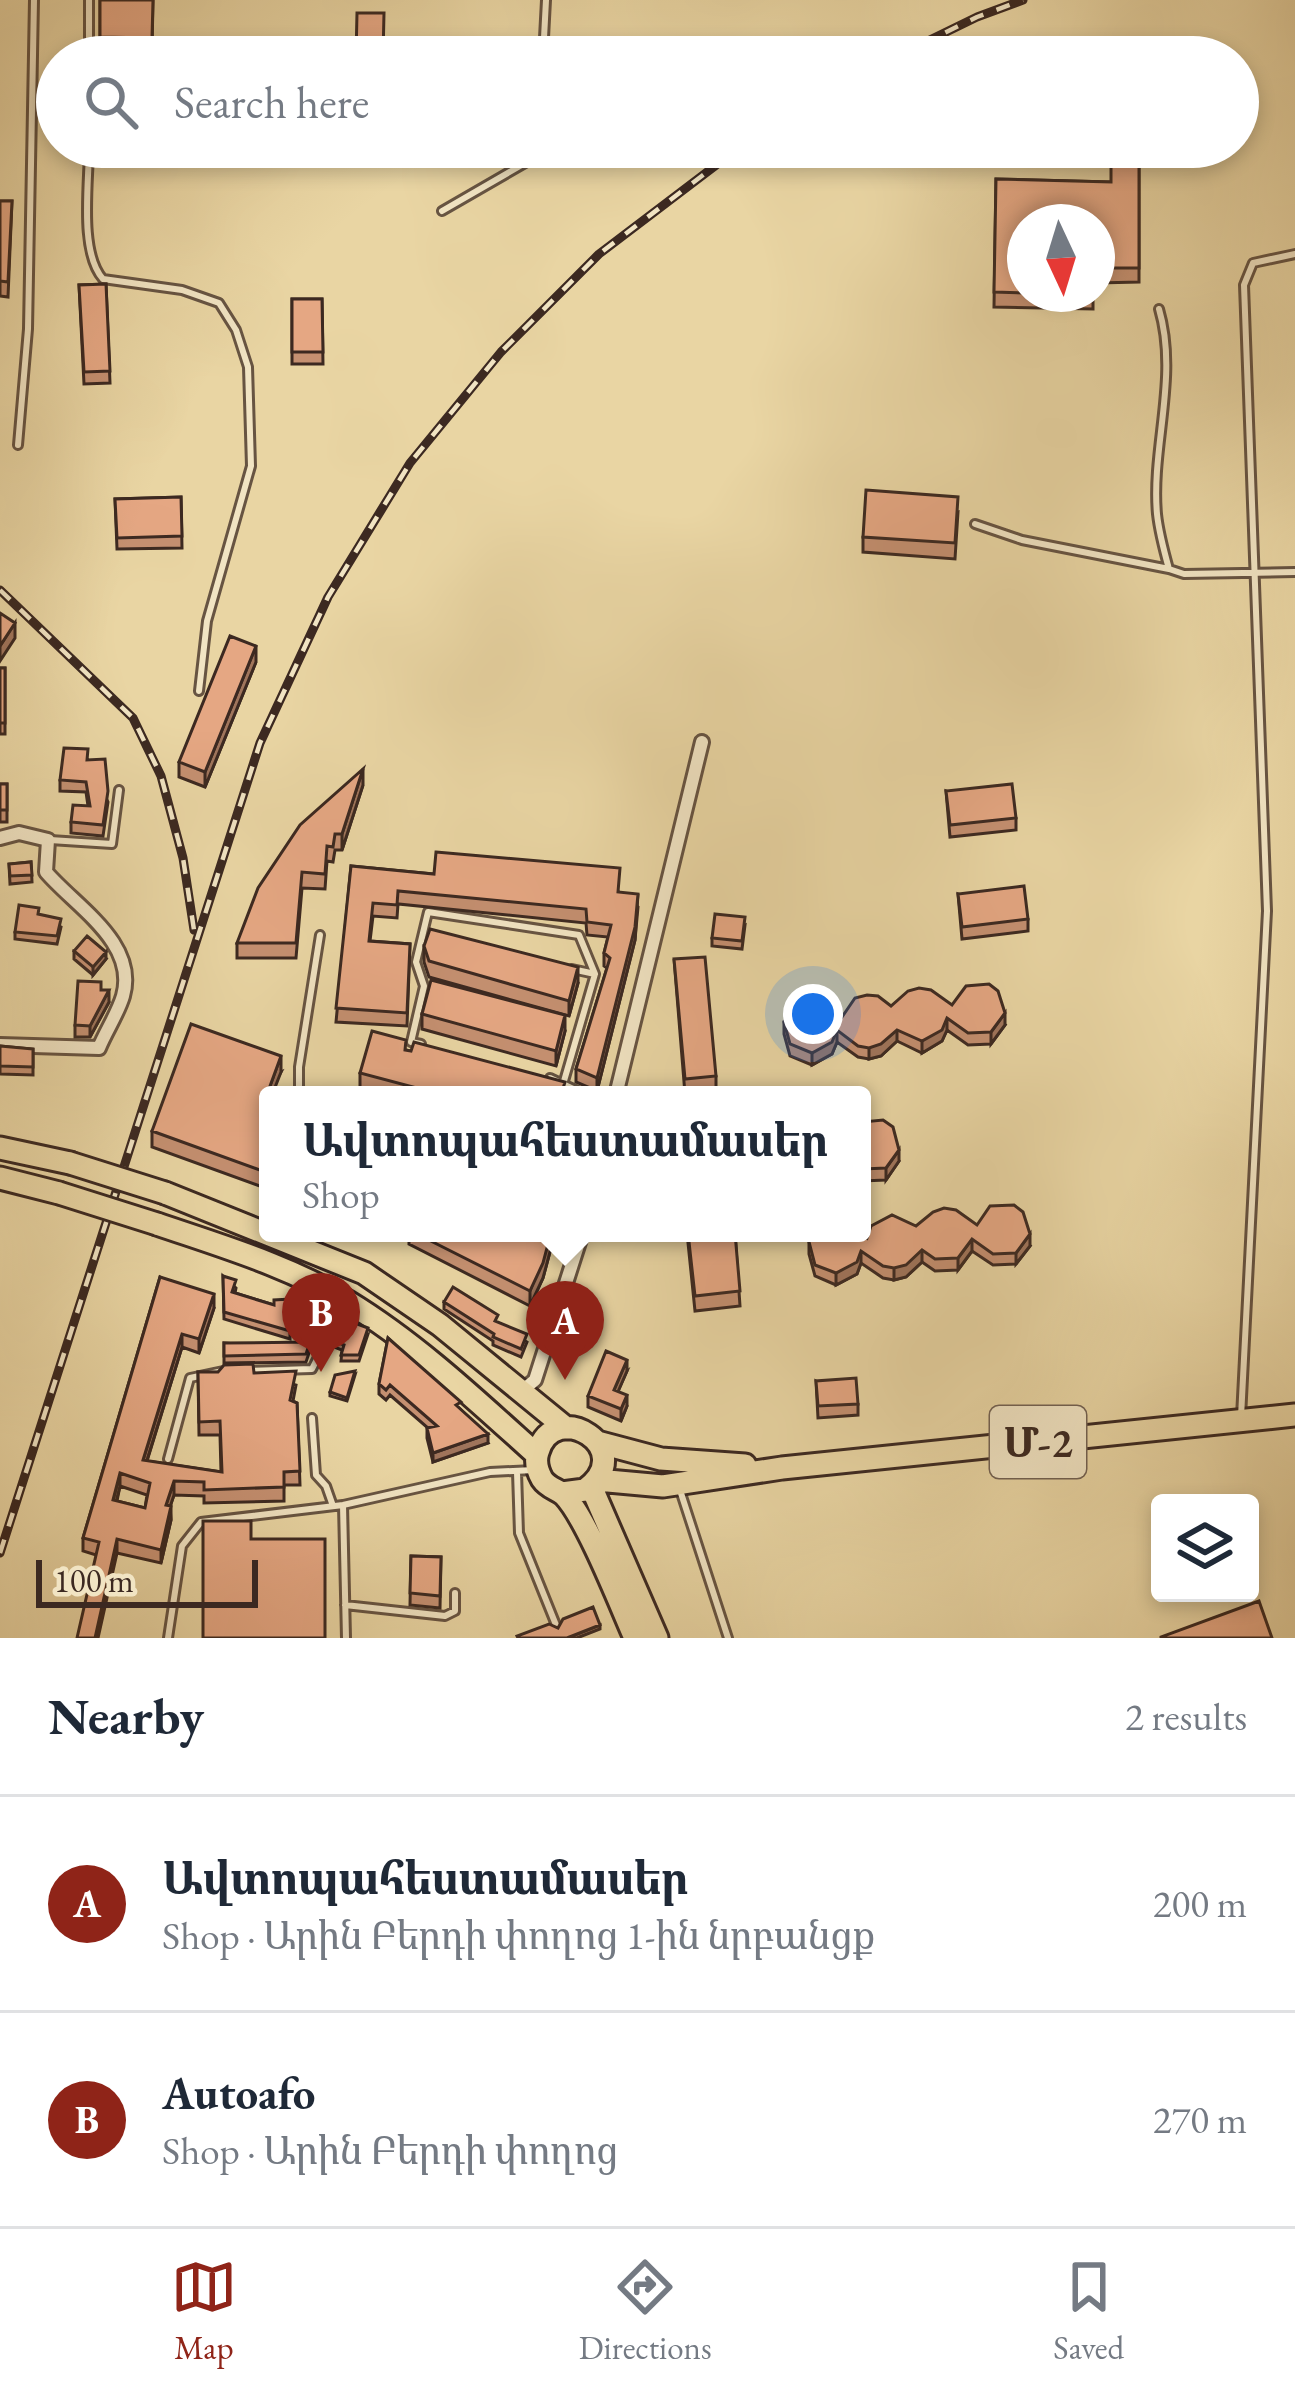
<!DOCTYPE html>
<meta charset="utf-8">
<style>
:root{--surface:#fff;--page:#f2f2f3;--text:#1f2937;--muted:#747a83;--line:#e0e1e3;--accent:#8f2418}
body{margin:0;font-family:"EB Garamond","Noto Serif Armenian",serif;background:var(--page);color:var(--text)}
.controls{position:absolute;right:36px;bottom:36px;display:grid;overflow:hidden;border-radius:12px;box-shadow:0 6px 18px #0003}
.controls button{width:108px;height:108px;display:grid;place-items:center;padding:0;border:0;border-bottom:3px solid var(--line);background:var(--surface);color:var(--text);font:60px sans-serif}
.compass{position:absolute;left:1007px;top:204px;width:108px;height:108px;border-radius:50%;background:var(--surface);box-shadow:0 6px 18px #0003;rotate:176deg}
.scale{position:absolute;left:36px;bottom:30px;width:222px;box-sizing:border-box;padding-left:12px;border:6px solid #3c2921;border-top:0;font-size:33px;line-height:42px;white-space:nowrap;color:#3c2921;-webkit-text-stroke:9px #f1e4c3;paint-order:stroke}
.you{position:absolute;left:813px;top:1014px;width:42px;height:42px;margin:-30px;border:9px solid #fff;border-radius:50%;background:#1a73e8;box-shadow:0 0 0 18px #1a73e833}
.badge{display:grid;place-items:center;width:78px;height:78px;border-radius:50%;background:var(--accent);color:#fff;font-size:39px;font-weight:700}
.pin{position:absolute;translate:-50% -99px;filter:drop-shadow(0 3px 6px #0008)}
.pin::after{content:'';position:absolute;top:63px;width:42px;height:36px;background:inherit;clip-path:polygon(0 0,100% 0,50% 100%)}
.popup{position:absolute;left:259px;top:1086px;width:612px;height:156px;box-sizing:border-box;display:grid;place-content:center;border-radius:12px;background:var(--surface);filter:drop-shadow(0 3px 9px #0005);font-size:39px;white-space:nowrap;color:var(--muted)}
.popup b{font-size:45px;color:var(--text)}
.popup::after{content:'';position:absolute;left:50%;top:100%;margin-left:-24px;border:24px solid transparent;border-top-color:var(--surface)}
.list{margin:0;padding:0;list-style:none}
h2{display:flex;justify-content:space-between;align-items:center;height:156px;margin:0;padding:0 48px;font-size:51px}
h2 small{font-size:39px;font-weight:400;color:var(--muted)}
.list li{display:grid;grid-template-columns:78px 1fr auto;gap:36px;align-items:center;box-sizing:border-box;height:216px;padding:0 48px;border-top:3px solid var(--line)}
.list b{display:block;font-size:45px;white-space:nowrap}
.list p{margin:0;font-size:39px;white-space:nowrap;color:var(--muted)}
.list em{font-size:39px;font-style:normal;color:var(--muted)}
.icon{flex:none;width:66px;height:66px;fill:none;stroke:currentColor;stroke-width:2;stroke-linecap:round;stroke-linejoin:round}
.map{position:relative;flex:none;width:1295px;height:1638px;overflow:hidden}
.search{position:absolute;background:var(--surface);box-shadow:0 6px 18px #0003;left:36px;right:36px;top:36px;height:132px;display:flex;align-items:center;gap:30px;box-sizing:border-box;padding:0 42px;border-radius:66px;color:var(--muted);font-size:45px}
.sheet{height:588px;background:var(--surface)}
nav{display:flex;justify-content:space-around;align-items:center;box-sizing:border-box;height:168px;border-top:3px solid var(--line);background:var(--surface);font-size:33px;color:var(--muted)}
nav a{display:grid;justify-items:center;gap:6px}
nav .on{color:var(--accent)}
.map>svg:first-child{display:block}
</style>
<div class="map">
<svg width="1295" height="1638" viewBox="0 0 1295 1638">
<rect width="100%" height="100%" fill="#e9d5a3"/>
<filter id="stains"><feTurbulence type="fractalNoise" baseFrequency=".00167" numOctaves="4"/><feColorMatrix values="0 0 0 0 .2 0 0 0 0 .09 0 0 0 0 .02 0 0 0 .5 -.17"/></filter>
<radialGradient id="worn" r=".72"><stop offset=".6" stop-color="#630" stop-opacity="0"/><stop offset="1" stop-color="#630" stop-opacity=".3"/></radialGradient>
<g fill="none" stroke-linecap="round" stroke-linejoin="round">
<g stroke="#675442" stroke-width="12">
<path id="service" d="M89,57V0
M543,57L546,0
M89,147C89,183 79,252 103,279L182,290L219,303L236,330L248,367L251,466L207,621L199,691
M442,211L539,155V147
M1159,309C1179,377 1151,447 1157,514C1159,533 1164,551 1169,569L1184,574L1295,572
M18,445L28,329L34,0
M975,524L1022,540L1169,569
M50,840L112,844L119,790
M421,1044L411,1042L424,986L416,962L428,912L579,935L595,974
M550,1078L586,1095
M564,1081L595,974L572,969
M299,1095V1067L320,935
M249,1371L312,1369L345,1304
M1241,1417L1267,911L1244,285L1253,263L1295,254
M312,1418L316,1475L326,1486L333,1506
M168,1459L190,1378L223,1371
M517,1472L519,1533L556,1625
M679,1487L728,1638
M343,1505L346,1638
M345,1605L445,1616L455,1611V1593
M168,1638L182,1546L201,1522L343,1505L490,1472L534,1470"/>
</g>
<g stroke="#675442" stroke-width="18">
<path id="minor" d="M0,838L19,833L48,840L46,872C76,907 138,943 123,996C118,1013 106,1031 99,1048L0,1045
M616,1095L702,742
M522,1391L535,1380L582,1233"/>
</g>
<g stroke="#3c2921" stroke-width="27">
<path id="primary" d="M0,1148L70,1163
M0,1178L59,1193
M165,1193L364,1273L440,1325L566,1428
M157,1224C221,1246 290,1266 348,1302C417,1344 477,1401 537,1455
M597,1442L661,1459L745,1465
M597,1480L663,1486L782,1468L1295,1415
M591,1486L657,1638
M562,1493L585,1490C641,1449 554,1396 538,1452C535,1461 537,1470 542,1479C548,1488 557,1489 564,1495C587,1519 620,1604 635,1638"/>
</g>
<use href="#service" stroke="#f1e4c3" stroke-width="6"/>
<use href="#minor" stroke="#f1e4c3" stroke-width="12"/>
<use href="#primary" stroke="#e9d5a3" stroke-width="21"/>
<g stroke="#3c2921" stroke-width="9">
<path id="rail" d="M895,57L977,17L1023,0
M0,590L133,718L161,776L183,858L194,930
M0,1553L260,743L328,597L410,463L501,352L599,254L740,147"/>
</g>
<use href="#rail" stroke="#f1e4c3" stroke-width="4.5" stroke-dasharray="14" stroke-linecap="butt"/>
<g stroke="#3c2921" stroke-width="27" stroke-linecap="butt">
<path id="primary-bridge" d="M70,1163L165,1193
M59,1193L157,1224"/>
</g>
<use href="#primary-bridge" stroke="#e9d5a3" stroke-width="21"/>
</g>
<path fill="#c59071" stroke="#3c2921" stroke-width="3" fill-rule="evenodd" d="M100,0H153L152,50L100,49Z
M1139,162V282L1097,283V222H1025V294H1093V309L994,307L996,179L1111,182Z
M0,201H12L8,297L0,296Z
M106,284L110,383L84,384L79,285Z
M292,299H322L323,364H292Z
M181,497L182,548L117,549L115,499Z
M958,512L955,559L863,552V537Z
M256,662L205,787L179,777V762Z
M0,668H5V734H0Z
M87,759L108,802L103,836L71,833V822L88,806L86,792L60,791V780Z
M0,784H7V822H0Z
M363,785L342,850H335L333,862L327,861L325,889L302,888L296,958H237V943Z
M946,791L1016,818V830L950,837Z
M31,862L32,882L10,884L9,864Z
M351,866L619,892L638,907L635,940L597,1091L576,1082V1069L607,968L604,966V953L608,937L587,935L586,923L398,904L397,918L373,916L370,941L410,944L407,1026L336,1022Z
M958,894L1028,919V931L962,939Z
M38,914L61,927L57,944L15,939V932Z
M745,925L742,949L712,946V938Z
M424,946L578,983L569,1016L429,977L424,962Z
M74,951L106,959L93,975L74,959Z
M674,959L716,1076V1091L685,1094Z
M101,990L109,1002L90,1037H75V1025Z
M952,1005L1005,1025L991,1044L968,1045L947,1030L942,1041L922,1053L897,1041L881,1056L869,1059L858,1057L837,1042L832,1054L812,1065L790,1056L784,1034V1022L842,1017L891,1006Z
M422,1014L565,1031L556,1066L422,1029Z
M0,1046L33,1049V1075L0,1074Z
M406,1050L565,1095H387L360,1088V1073Z
M281,1072L268,1095V1189L152,1147V1131Z
M862,1122L899,1161L886,1180L862,1181Z
M977,1225L1030,1246L1016,1264L993,1265L972,1251L958,1270L935,1271L922,1262L906,1277L894,1280L883,1278L861,1263L857,1274L836,1285L815,1276L809,1254V1242Z
M409,1233H494L499,1235V1233H555L543,1278L530,1306L409,1244Z
M687,1233H735L740,1306L695,1311Z
M223,1276L236,1288L235,1293L274,1305L290,1299V1339L224,1319Z
M160,1277L214,1308L199,1353L182,1347L147,1461L221,1472L220,1435H199L198,1372L254,1373L296,1385L293,1401L297,1403L300,1485H284V1501L204,1503V1496L174,1495L170,1506L171,1520L161,1563L117,1553L96,1555L83,1551V1538ZM120,1486L147,1495L145,1508L117,1501Z
M444,1302L498,1323L527,1342L521,1357L493,1345V1341L444,1309Z
M368,1334L359,1361H341L342,1350L334,1347V1341Z
M388,1338L461,1410L488,1443L433,1462L427,1438V1428H428L390,1395L386,1400L379,1394V1384Z
M224,1343L310,1350L306,1362L224,1363Z
M627,1371L618,1391L627,1406L621,1421L588,1407V1396Z
M355,1375L347,1401L330,1396V1392Z
M816,1381L858,1404V1415L818,1418Z
M411,1556L441,1557L440,1608L410,1605Z"/>
<path fill="#a0755c" stroke="#3c2921" stroke-width="3" d="M15,623V638L0,661V646Z
M256,646V662L205,787V772Z
M363,769V785L342,850V834Z
M638,894L635,940L597,1091V1078Z
M106,952V959L93,975V967Z
M578,967V983L569,1016V1001Z
M109,990V1002L90,1037V1026Z
M1005,1013V1025L991,1044V1032Z
M565,1015V1031L556,1066V1051Z
M947,1018V1030L942,1041L922,1053V1041Z
M837,1030V1042L832,1054L812,1065V1053Z
M897,1030V1041L881,1056L869,1059V1048Z
M281,1056V1072L272,1095L270,1086Z
M899,1150V1161L886,1180V1168Z
M551,1233H555L543,1278L530,1306V1291Z
M1030,1234V1246L1016,1264V1253Z
M972,1239V1251L958,1270V1258Z
M922,1250V1262L906,1277L894,1280V1268Z
M861,1251V1263L857,1274L836,1285V1273Z
M214,1294V1308L199,1353V1339Z
M182,1334V1347L143,1473V1460Z
M627,1360V1371L614,1401V1390Z
M627,1395V1406L621,1421V1409Z
M488,1434V1443L433,1462V1453Z
M120,1473V1486L113,1514V1500Z
M174,1481V1495L166,1519V1505Z
M171,1506V1520L161,1563V1550Z
M117,1539V1553L98,1638H95Z
M600,1625V1629L577,1638H567Z"/>
<path fill="#e5a783" stroke="#3c2921" stroke-width="3" fill-rule="evenodd" d="M100,0H153L152,38L100,37Z
M357,13H384L383,57H356Z
M1111,162H1139V268H1097V222H1025V293L994,292L996,179L1111,182Z
M0,201H12L8,282L0,281Z
M106,284L110,371L84,372L79,285Z
M292,299H322L323,352H292Z
M866,490L958,497L955,543L863,537Z
M181,497L182,536L117,538L115,499Z
M0,613L15,623L0,646Z
M230,636L256,646L205,772L179,762Z
M0,668H5V723H0Z
M64,748L88,749L87,760L105,759L108,791L103,825L71,822L73,805L90,806L86,782L60,780Z
M363,769L342,834H335L333,847L327,846L325,874L302,872L296,943H237L258,888L300,825Z
M0,784H7V810H0Z
M1012,784L1016,818L950,825L946,791Z
M436,852L620,868L618,892L638,894L635,927L597,1078L576,1069L610,958L604,953L611,925L587,922L586,909L398,891L397,905L373,903L369,941L410,944L407,1013L336,1008L351,866L434,874Z
M31,862L32,875L10,876L9,864Z
M1024,886L1028,919L962,927L958,894Z
M19,905L39,908L38,914L61,919L57,936L15,932Z
M715,914L745,917L742,941L712,938Z
M430,929L578,967L569,1001L429,961L424,946Z
M87,936L106,952L93,967L74,951Z
M705,957L716,1076L685,1079L674,959Z
M431,980L565,1015L556,1051L422,1014Z
M78,981L101,982V990H109L90,1026L75,1025Z
M989,984L998,991L1005,1013L991,1032L968,1033L947,1018L942,1030L922,1041L897,1030L881,1044L869,1048L858,1046L837,1030L832,1042L812,1053L790,1044L784,1022L797,1003L809,1000L821,1002L842,1017L855,998L867,995L878,996L891,1006L908,991L919,988L931,990L952,1005L966,986Z
M191,1024L281,1056L270,1086L279,1095H268V1173L152,1131Z
M372,1031L406,1040L405,1050L411,1051L414,1042L565,1082L561,1095H443L360,1073Z
M0,1046L33,1049V1067L0,1066Z
M883,1120L893,1127L899,1150L886,1168L863,1169L862,1122Z
M1014,1205L1023,1212L1030,1234L1016,1253L993,1254L972,1239L958,1258L935,1259L922,1250L906,1265L894,1268L883,1266L861,1251L857,1262L836,1273L815,1265L809,1242L813,1233H860L867,1238L871,1226L892,1215L916,1226L933,1212L944,1208L956,1210L977,1225L990,1206Z
M415,1233H494L499,1235V1233H551L543,1263L530,1291Z
M688,1233H735L740,1291L695,1296Z
M223,1276L236,1280L232,1292L274,1305V1300L290,1299V1331L224,1312Z
M160,1277L214,1294L199,1339L182,1334L143,1460L222,1472L220,1421L199,1422L198,1372H218L224,1365L253,1364L254,1373L296,1371L290,1400L297,1403L300,1471L284,1472V1487L204,1490V1482L174,1481L166,1505L171,1506L161,1550L117,1539L95,1638H77L99,1542L83,1538ZM120,1473L150,1483L145,1508L113,1500Z
M453,1287L498,1315L495,1321L527,1334L521,1349L493,1337L494,1334L444,1302Z
M344,1319L368,1328L359,1355H341L344,1345L334,1341Z
M388,1338L461,1402L456,1405L488,1434L433,1453L427,1428L437,1426L390,1385L386,1390L379,1384Z
M310,1342L306,1354L224,1356V1343Z
M606,1351L627,1360L614,1390L627,1395L621,1409L588,1396Z
M355,1371L347,1398L330,1392L335,1375Z
M856,1378L858,1404L818,1406L816,1381Z
M203,1521H251V1539H325V1638H203Z
M411,1556L441,1557L440,1596L410,1593Z
M1259,1601L1272,1638H1161V1637Z
M593,1607L600,1625L567,1638H518L517,1636L549,1624L558,1628L563,1619Z"/>
<g text-anchor="middle" stroke-width="12" stroke-linejoin="round" paint-order="stroke">
<rect fill="#f1e4c3" stroke="#726152" stroke-width="3" x="990" y="1406" width="96" height="72" rx="9"/>
<g font-size="42" font-weight="bold" fill="#3c2921">
<text x="1038" y="1457">Մ-2</text>
</g>
</g>
<rect width="100%" height="100%" filter="url(#stains)"/>
<rect width="100%" height="100%" fill="url(#worn)"/>
</svg>
<div class="controls">
<button><svg class="icon" aria-label="layers" viewBox="0 0 24 24"><path d="M12 4l9 5-9 5-9-5zM3 14l9 5 9-5"/></svg></button>
</div>
<svg class="compass" viewBox="-18 -18 36 36"><path d="M0-13l5 13h-10z" fill="#e53935"/><path d="M0 13l5-13h-10z" fill="#747a83"/></svg>
<div class="scale">100 m</div>
<div class="you"></div>
<div class="pin badge" style="left:565px;top:1380px">A</div>
<div class="popup"><b>Ավտոպահեստամասեր</b>Shop</div>
<div class="pin badge" style="left:321px;top:1372px">B</div>
<div class="search"><svg class="icon" aria-label="search" viewBox="0 0 24 24"><circle cx="10" cy="10" r="6"/><path d="M15 15l6 6"/></svg>Search here</div>
</div>
<section class="sheet">
<h2>Nearby<small>2 results</small></h2>
<ul class="list">
<li><span class="badge">A</span><div><b>Ավտոպահեստամասեր</b><p>Shop · Արին Բերդի փողոց 1-ին նրբանցք</p></div><em>200 m</em></li>
<li><span class="badge">B</span><div><b>Autoafo</b><p>Shop · Արին Բերդի փողոց</p></div><em>270 m</em></li>
</ul>
</section>
<nav>
<a class="on"><svg class="icon" aria-label="map" viewBox="0 0 24 24"><path d="M3 6l6-2 6 2 6-2v14l-6 2-6-2-6 2zM9 4v14M15 6v14"/></svg>Map</a>
<a><svg class="icon" aria-label="directions" viewBox="0 0 24 24"><path d="M12 3l9 9-9 9-9-9zM9 14v-3h6M13 9l2 2-2 2"/></svg>Directions</a>
<a><svg class="icon" aria-label="saved" viewBox="0 0 24 24"><path d="M7 4h10v16l-5-4-5 4z"/></svg>Saved</a>
</nav>
